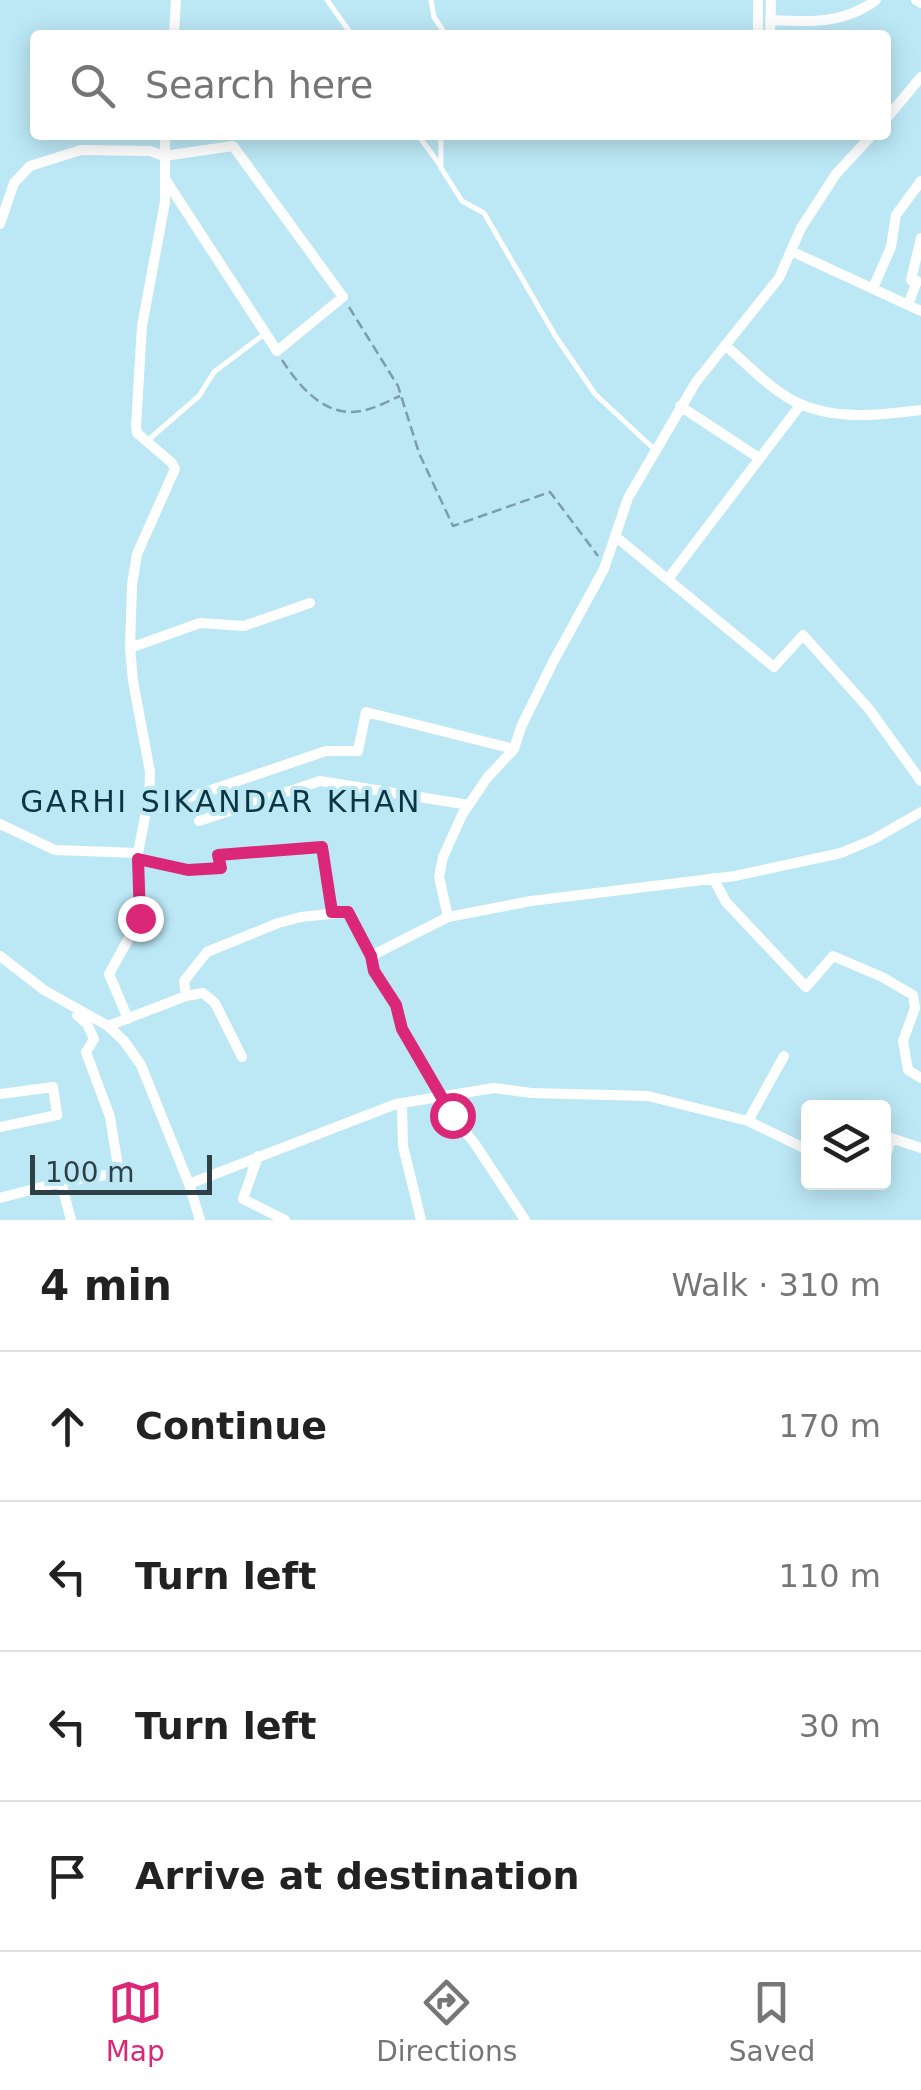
<!DOCTYPE html>
<meta charset="utf-8">
<style>
:root{--surface:#fff;--page:#f6f6f6;--text:#222;--muted:#767676;--line:#e0e0e0;--accent:#db2777}
body{margin:0;font-family:"DejaVu Sans",sans-serif;background:var(--page);color:var(--text)}
.controls{position:absolute;right:30px;bottom:30px;display:grid;overflow:hidden;border-radius:10px;box-shadow:0 5px 25px #0003}
.controls button{width:90px;height:90px;display:grid;place-items:center;padding:0;border:0;border-bottom:2px solid var(--line);background:var(--surface);color:var(--text);font:50px sans-serif}
.scale{position:absolute;left:30px;bottom:25px;width:182px;box-sizing:border-box;padding-left:10px;border:5px solid #2e4045;border-top:0;font-size:28px;line-height:35px;white-space:nowrap;color:#2e4045;-webkit-text-stroke:8px #bce8f5;paint-order:stroke}
.stop{position:absolute;width:30px;height:30px;margin:-22px;border:8px solid #db2777;border-radius:50%;background:#fff}
.stop.end{background:#db2777;border-color:#fff;box-shadow:0 2px 10px #0008}
.list{margin:0;padding:0;list-style:none}
h2{display:flex;justify-content:space-between;align-items:center;height:130px;margin:0;padding:0 40px;font-size:42px}
h2 small{font-size:32px;font-weight:400;color:var(--muted)}
.list li{display:grid;grid-template-columns:65px 1fr auto;gap:30px;align-items:center;box-sizing:border-box;height:150px;padding:0 40px;border-top:2px solid var(--line)}
.list b{display:block;font-size:38px;white-space:nowrap}
.list em{font-size:32px;font-style:normal;color:var(--muted)}
.icon{flex:none;width:55px;height:55px;fill:none;stroke:currentColor;stroke-width:2;stroke-linecap:round;stroke-linejoin:round}
.map{position:relative;flex:none;width:921px;height:1220px;overflow:hidden}
.search{position:absolute;background:var(--surface);box-shadow:0 5px 25px #0003;left:30px;right:30px;top:30px;height:110px;display:flex;align-items:center;gap:25px;box-sizing:border-box;padding:0 35px;border-radius:10px;color:var(--muted);font-size:38px}
.sheet{height:730px;background:var(--surface)}
nav{display:flex;justify-content:space-around;align-items:center;box-sizing:border-box;height:140px;border-top:2px solid var(--line);background:var(--surface);font-size:28px;color:var(--muted)}
nav a{display:grid;justify-items:center;gap:5px}
nav .on{color:var(--accent)}
.map>svg:first-child{display:block}
</style>
<div class="map">
<svg width="921" height="1220" viewBox="0 0 921 1220">
<rect width="100%" height="100%" fill="#bce8f5"/>
<g fill="none" stroke-linecap="round" stroke-linejoin="round">
<path stroke="#7d9da7" stroke-width="2.5" stroke-dasharray="10 5" stroke-linecap="butt" d="M349,307L398,386L419,453L453,526L550,492L598,556
M282,360C299,386 325,418 361,411C374,409 388,401 400,396"/>
<path stroke="#fff" stroke-width="5" d="M327,0L352,35
M431,0L434,17L446,35
M418,135L440,165
M441,135V168L462,201L484,213L556,337L595,394L654,449
M147,441L199,396L214,372L263,335"/>
<path stroke="#fff" stroke-width="10" d="M758,0V35
M916,0L921,3
M771,20C810,22 844,24 876,0
M174,35L176,0
M770,35L771,0
M886,119L921,77
M0,224L14,183L30,166L81,150L150,151L164,156L233,146L343,297L277,351L167,182
M791,251L921,311
M873,288L891,247L896,215L921,181
M908,305L917,281L911,280L921,238
M725,345C747,364 772,391 798,403C837,421 880,415 921,410
M680,406L759,458
M615,536L774,667L803,635L869,709L921,781
M668,579L801,404
M130,648L200,623L244,626L310,603
M146,812L326,751H358L366,712L514,749
M199,821L320,781L469,805
M0,824L55,850L138,853L149,796L150,772L133,681L130,648L132,585L137,554L175,469L172,463L137,433L136,426L142,326L165,202V135
M138,859L189,870L221,868L218,855L323,847L332,912
M713,878L726,902L806,987L833,956L882,977L913,995L915,1008L903,1041L908,1070L921,1078
M448,917L439,877L443,857L462,815L487,778L514,749L521,727L553,662L604,569L628,498L696,382L779,278L801,228L836,174L872,135
M0,956L44,990L108,1026L124,1041L141,1065L189,1184L396,1104L494,1088L531,1093L648,1096L748,1121L808,1150
M186,996L184,981L207,952L278,923L301,917L348,912L371,956
M128,1019L109,974L140,918L138,854
M108,1026L186,996L203,993L215,1003L242,1057
M0,1094L53,1087L57,1115L0,1127
M402,1103L403,1146L421,1220
M748,1121L784,1056
M258,1156L243,1199L285,1220
M884,1163L891,1138L921,1148
M61,1182L71,1220
M189,1184L200,1220
M0,1198L61,1182L119,1173L110,1117L86,1052L94,1039L87,1024L77,1015
M525,1220L475,1144L452,1115L403,1029L396,1005L374,971L371,956L448,917L531,901L735,876L841,853L874,839L921,812"/>
</g>
<g fill="none" stroke-linecap="round" stroke-linejoin="round">
<path stroke="#db2777" stroke-width="12" d="M140,918L138,859L188,870L221,868L218,855L322,847L332,912H348L371,956L374,971L396,1005L402,1029L452,1115"/>
</g>
<g text-anchor="middle" stroke-width="8" stroke-linejoin="round" paint-order="stroke">
<g font-size="30" letter-spacing="2.5" fill="#0b3641" stroke="#bce8f5">
<text x="221" y="812">GARHI SIKANDAR KHAN</text>
</g>
</g>
</svg>
<div class="controls">
<button><svg class="icon" aria-label="layers" viewBox="0 0 24 24"><path d="M12 4l9 5-9 5-9-5zM3 14l9 5 9-5"/></svg></button>
</div>
<div class="scale">100 m</div>
<div class="stop" style="left:452px;top:1115px"></div>
<div class="stop end" style="left:140px;top:918px"></div>
<div class="search"><svg class="icon" aria-label="search" viewBox="0 0 24 24"><circle cx="10" cy="10" r="6"/><path d="M15 15l6 6"/></svg>Search here</div>
</div>
<section class="sheet">
<h2>4 min<small>Walk · 310 m</small></h2>
<ul class="list">
<li><svg class="icon" aria-label="ahead" viewBox="0 0 24 24"><path d="M12 20V5M6 11l6-6 6 6"/></svg><div><b>Continue</b></div><em>170 m</em></li>
<li><svg class="icon" aria-label="left" viewBox="0 0 24 24"><path d="M17 20v-9H6M10 6l-5 5 5 5"/></svg><div><b>Turn left</b></div><em>110 m</em></li>
<li><svg class="icon" aria-label="left" viewBox="0 0 24 24"><path d="M17 20v-9H6M10 6l-5 5 5 5"/></svg><div><b>Turn left</b></div><em>30 m</em></li>
<li><svg class="icon" aria-label="arrive" viewBox="0 0 24 24"><path d="M6 21V4h12l-3 4 3 4H6"/></svg><div><b>Arrive at destination</b></div></li>
</ul>
</section>
<nav>
<a class="on"><svg class="icon" aria-label="map" viewBox="0 0 24 24"><path d="M3 6l6-2 6 2 6-2v14l-6 2-6-2-6 2zM9 4v14M15 6v14"/></svg>Map</a>
<a><svg class="icon" aria-label="directions" viewBox="0 0 24 24"><path d="M12 3l9 9-9 9-9-9zM9 14v-3h6M13 9l2 2-2 2"/></svg>Directions</a>
<a><svg class="icon" aria-label="saved" viewBox="0 0 24 24"><path d="M7 4h10v16l-5-4-5 4z"/></svg>Saved</a>
</nav>
